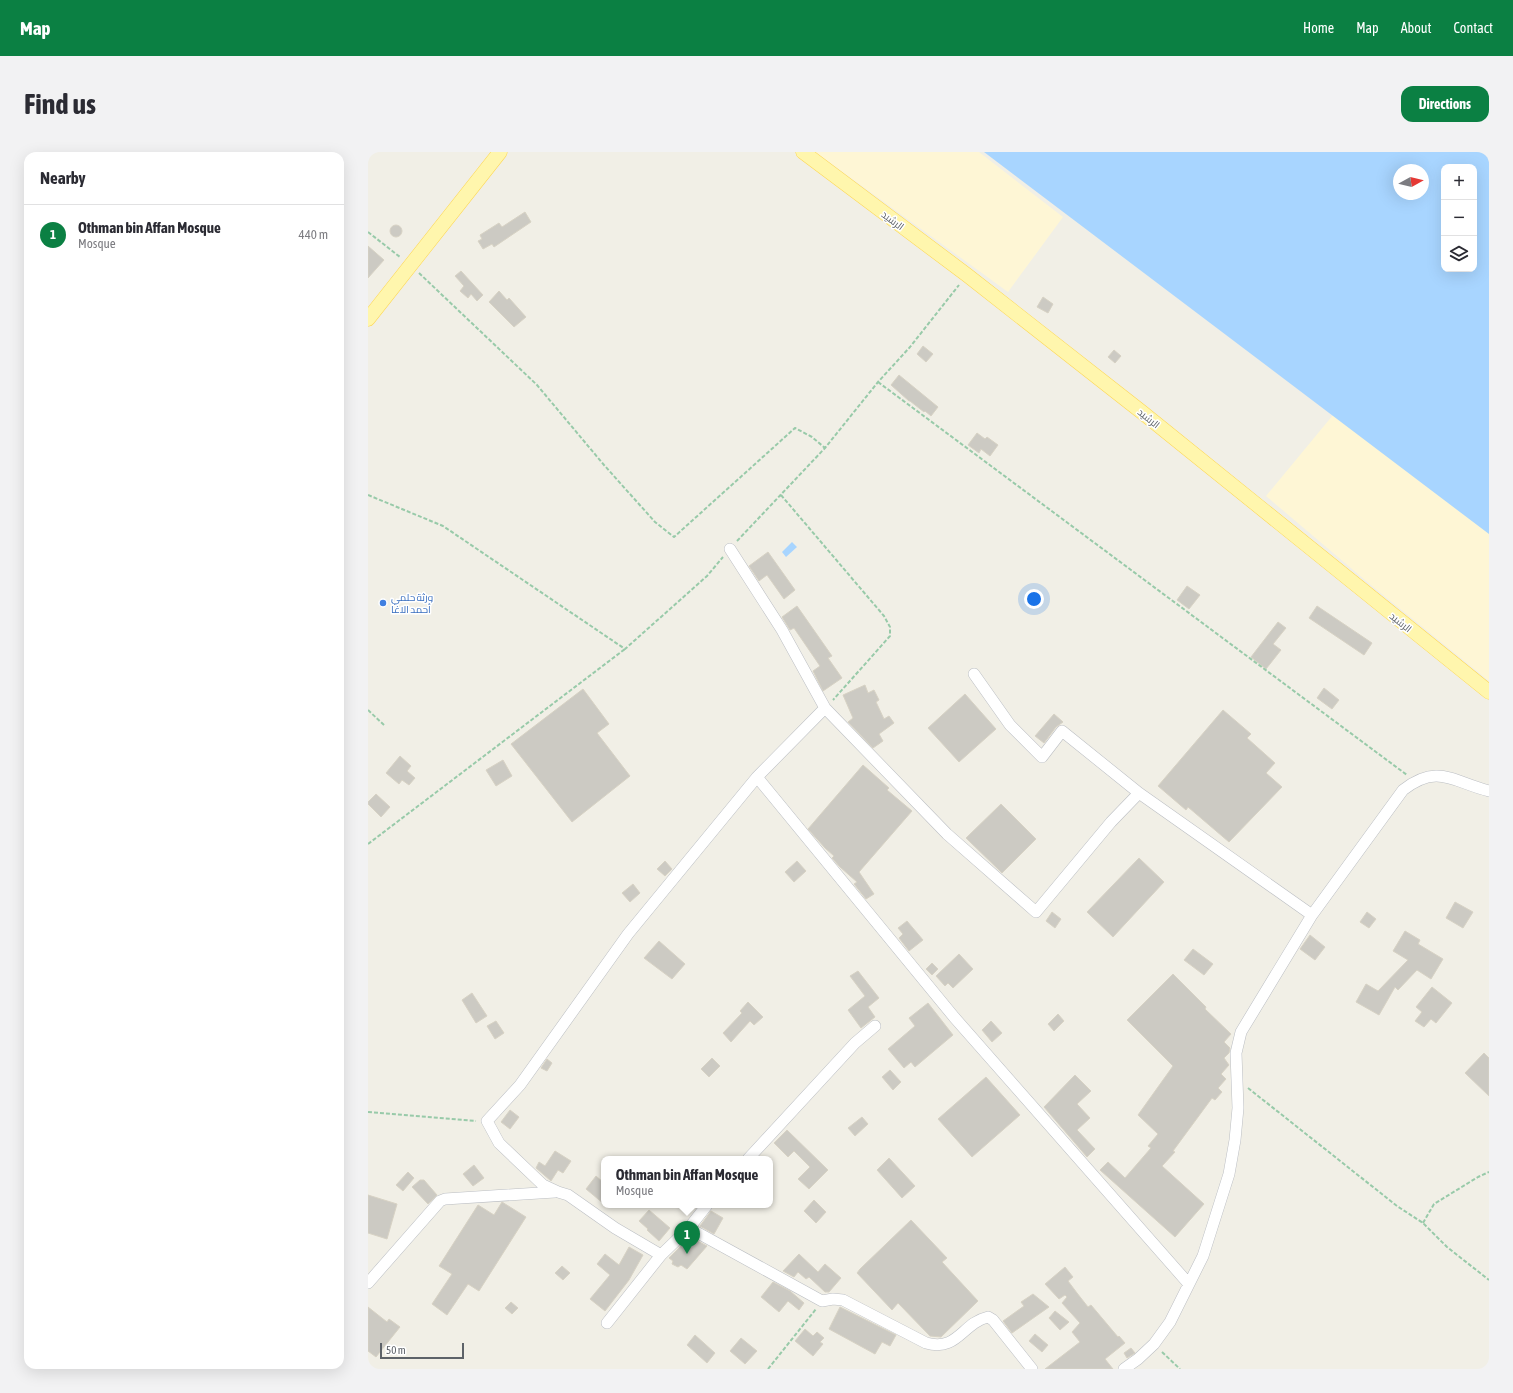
<!DOCTYPE html>
<meta charset="utf-8">
<style>
:root{--surface:#fff;--page:#f2f2f3;--text:#2b2b33;--muted:#7c7c81;--line:#e1e1e2;--accent:#0b8043}
body{margin:0;font-family:"Asap Condensed",Cairo,sans-serif;background:var(--page);color:var(--text)}
.controls{position:absolute;right:12px;top:12px;display:grid;overflow:hidden;border-radius:8px;box-shadow:0 4px 16px #0002}
.controls button{width:36px;height:36px;display:grid;place-items:center;padding:0;border:0;border-bottom:1px solid var(--line);background:var(--surface);color:var(--text);font:20px sans-serif}
.compass{position:absolute;left:1025px;top:12px;width:36px;height:36px;border-radius:50%;background:var(--surface);box-shadow:0 4px 16px #0002;rotate:82deg}
.scale{position:absolute;left:12px;bottom:10px;width:84px;box-sizing:border-box;padding-left:4px;border:2px solid #5d6268;border-top:0;font-size:11px;line-height:14px;white-space:nowrap;color:#5d6268;-webkit-text-stroke:3px #fff;paint-order:stroke}
.you{position:absolute;left:666px;top:447px;width:14px;height:14px;margin:-10px;border:3px solid #fff;border-radius:50%;background:#1a73e8;box-shadow:0 0 0 6px #1a73e833}
.badge{display:grid;place-items:center;width:26px;height:26px;border-radius:50%;background:var(--accent);color:#fff;font-size:13px;font-weight:700}
.pin{position:absolute;translate:-50% -33px;filter:drop-shadow(0 1px 2px #0008)}
.pin::after{content:'';position:absolute;top:21px;width:14px;height:12px;background:inherit;clip-path:polygon(0 0,100% 0,50% 100%)}
.popup{position:absolute;left:233px;top:1004px;width:172px;height:52px;box-sizing:border-box;display:grid;place-content:center;border-radius:8px;background:var(--surface);filter:drop-shadow(0 1px 3px #0005);font-size:13px;white-space:nowrap;color:var(--muted)}
.popup b{font-size:15px;color:var(--text)}
.popup::after{content:'';position:absolute;left:50%;top:100%;margin-left:-8px;border:8px solid transparent;border-top-color:var(--surface)}
.list{margin:0;padding:0;list-style:none}
h2{display:flex;justify-content:space-between;align-items:center;height:52px;margin:0;padding:0 16px;font-size:17px}
h2 small{font-size:13px;font-weight:400;color:var(--muted)}
.list li{display:grid;grid-template-columns:26px 1fr auto;gap:12px;align-items:center;box-sizing:border-box;height:60px;padding:0 16px;border-top:1px solid var(--line)}
.list b{display:block;font-size:15px;white-space:nowrap}
.list p{margin:0;font-size:13px;white-space:nowrap;color:var(--muted)}
.list em{font-size:13px;font-style:normal;color:var(--muted)}
.icon{flex:none;width:22px;height:22px;fill:none;stroke:currentColor;stroke-width:2;stroke-linecap:round;stroke-linejoin:round}
.map{position:relative;flex:none;width:1121px;height:1217px;overflow:hidden;border-radius:12px}
header{display:flex;align-items:center;gap:24px;box-sizing:border-box;height:56px;padding:0 20px;background:var(--accent);color:#fff}
header strong{font-size:19px}
nav{display:flex;gap:22px;margin-inline-start:auto;font-size:14px}
.intro{display:flex;align-items:center;justify-content:space-between;box-sizing:border-box;height:96px;padding:0 24px}
h1{margin:0;font-size:28px}
.button{padding:10px 18px;border-radius:12px;background:var(--accent);color:#fff;font-size:14px;font-weight:700}
main{display:flex;gap:24px;padding:0 24px}
aside{flex:1;background:var(--surface);border-radius:12px;box-shadow:0 4px 16px #0002}
.map>svg:first-child{display:block}
</style>
<header>
<strong>Map</strong>
<nav><a>Home</a><a>Map</a><a>About</a><a>Contact</a></nav>
</header>
<div class="intro"><h1>Find us</h1><a class="button">Directions</a></div>
<main>
<aside>
<h2>Nearby<small></small></h2>
<ul class="list">
<li><span class="badge">1</span><div><b>Othman bin Affan Mosque</b><p>Mosque</p></div><em>440 m</em></li>
</ul>
</aside>
<div class="map">
<svg width="1121" height="1217" viewBox="0 0 1121 1217">
<rect width="100%" height="100%" fill="#f1efe6"/>
<path fill="#fef6d5" d="M447,0H611L695,65L640,140Z
M970,257L1121,372V529L1004,434L898,344Z"/>
<path fill="#a8d5ff" fill-rule="evenodd" d="M616,0H1121V382ZM1076,15H1106V117H1076ZM1031,18H1055V42H1031Z
M424,390L429,395L418,405L414,400Z"/>
<path fill="#cccac3" stroke="#d7d2c4" d="M157,60L163,70L126,95L124,92L115,97L110,89L114,87L112,83L131,71L134,75Z
M22 79a6 6 0 1 1 12 0a6 6 0 1 1-12 0Z
M0,94L16,108L0,126Z
M93,119L115,143L109,149L103,142L100,146L92,139L96,134L87,124Z
M131,139L139,148L141,146L158,165L146,175L121,150Z
M675,145L685,152L680,161L669,155Z
M555,194L565,202L558,210L549,202Z
M746,198L753,204L747,211L740,205Z
M531,223L570,255L563,264L557,259L556,260L542,249H541L523,233Z
M609,281L617,287L619,285L630,293L622,304L613,297L611,301L600,293Z
M400,400L427,438L416,447L399,423L391,429L381,414Z
M819,434L832,443L821,457L809,448Z
M429,454L464,504L460,506L474,526L455,539L445,519L452,514L426,476L422,478L414,465Z
M949,454L1004,491L996,503L941,466Z
M910,470L918,476L905,492L913,498L898,517L883,505Z
M497,533L500,541L506,538L511,548L508,550L516,567L521,564L526,571L511,582L515,589L505,596L480,570L485,566L475,543Z
M956,536L971,548L964,557L949,546Z
M215,537L241,572L229,581L262,624L204,670L143,592Z
M597,542L628,577L591,610L560,576Z
M855,558L883,582L879,586L907,611L898,621L914,635L861,690L820,655L818,658L790,634Z
M686,562L695,570L688,575L676,591L667,584Z
M32,604L43,614L39,619L47,626L41,633L34,628L31,632L18,621Z
M135,608L144,624L128,634L118,618Z
M495,613L521,636L519,638L544,659L491,720L506,742L498,747L486,732L489,730L472,715L464,706L466,704L457,696L440,677Z
M8,642L22,655L13,665L0,652V650Z
M633,652L668,687L634,721L598,686Z
M771,706L796,730L745,785L719,760Z
M297,709L304,717L297,724L289,717Z
M429,709L438,719L426,730L417,720Z
M265,732L272,741L262,750L254,741Z
M1087,750L1105,760L1095,776L1078,766Z
M684,760L693,767L687,776L678,769Z
M999,760L1008,767L1001,776L992,770Z
M539,769L555,788L541,799L531,786L535,782L530,776Z
M1037,779L1052,788L1050,792L1075,807L1063,827L1049,818L1030,838L1027,835L1011,863L988,850L998,832L1010,839L1040,808L1025,799Z
M942,783L957,795L947,808L932,797Z
M291,789L317,812L304,827L276,806Z
M825,797L845,812L836,823L816,808Z
M591,802L605,817L585,836L580,831L577,834L568,824Z
M564,811L570,817L564,823L558,817Z
M490,819L511,846L500,855L507,865L493,876L480,858L497,844L482,824Z
M805,822L838,855L837,857L863,882L856,890L862,896L861,901L856,906L861,913L853,922L858,927L850,936L854,940L847,948L844,946L805,999L807,1000L794,1014L836,1052L807,1085L732,1018L740,1010L757,1026L783,996L780,994L790,982L770,963L805,914L759,868Z
M1064,835L1084,851L1068,871L1063,867L1056,875L1047,869L1054,860L1048,855Z
M104,841L119,864L108,871L94,848Z
M380,850L395,865L386,873L382,869L363,890L355,881L374,861L372,859Z
M560,851L585,883L547,915L543,910L536,916L520,897L547,874L541,866Z
M690,862L696,869L686,879L680,872Z
M128,869L136,881L127,887L119,874Z
M623,869L634,881L624,890L614,878Z
M1116,901L1121,906V944L1097,921Z
M344,906L352,914L341,925L333,917Z
M179,907L184,911L179,919L173,916Z
M522,918L533,930L525,938L514,925Z
M707,923L723,939L709,952L722,966L709,978L727,997L719,1005L676,955Z
M618,925L652,963L604,1005L570,967Z
M142,958L151,965L142,977L133,970Z
M494,965L500,972L487,984L480,976Z
M419,978L460,1018L441,1037L430,1027L442,1015L426,999L420,1005L406,991Z
M187,999L203,1009L195,1021L190,1018L183,1029L168,1016L171,1010L177,1014Z
M521,1006L547,1034L534,1046L509,1018Z
M106,1013L116,1026L105,1034L95,1022Z
M40,1020L46,1026L35,1039L28,1033Z
M228,1024L236,1031V1052L218,1037Z
M52,1028H56L69,1043L60,1052L44,1035Z
M0,1043L29,1052L19,1087L0,1081Z
M446,1048L458,1060L448,1071L436,1059Z
M134,1050L158,1065L111,1139L100,1132L79,1163L64,1152L84,1122L71,1114L110,1053L126,1063Z
M281,1058L302,1076L291,1089L279,1078L280,1077L271,1069Z
M343,1059L355,1066L346,1082L332,1074Z
M543,1068L579,1106L574,1110L610,1149L573,1185L562,1184L530,1151L524,1158L489,1121L492,1117Z
M322,1085L339,1094L319,1117L313,1113L310,1115L304,1112L305,1109L301,1106Z
M261,1095L275,1103L261,1128L237,1159L222,1147L242,1123L229,1112L237,1102L251,1113Z
M431,1102L450,1120L457,1112L473,1126L461,1140H457L441,1125L438,1127L430,1120L426,1125L415,1119Z
M194,1114L202,1121L195,1128L187,1121Z
M697,1115L705,1125L700,1129L709,1141L720,1155L723,1153L750,1185L751,1184L757,1191L737,1207L745,1217H677L712,1190L704,1180L712,1171L694,1151L699,1145L697,1143L691,1147L677,1132Z
M405,1130L422,1139L436,1151L431,1158L420,1149L411,1160L393,1145Z
M665,1142L681,1155L644,1181L635,1169L656,1154L653,1150Z
M143,1150L150,1156L144,1162L137,1156Z
M0,1155L19,1170L21,1167L32,1175L8,1205L0,1199Z
M472,1155L528,1183L522,1194L514,1190L507,1202L461,1177Z
M687,1159L701,1170L692,1178L681,1166Z
M437,1177L445,1184L449,1180L456,1186L452,1190L455,1192L445,1204L427,1189Z
M667,1182L680,1193L674,1200L661,1189Z
M327,1183L347,1201L339,1211L319,1193Z
M373,1186L389,1199L377,1212L362,1199Z
M763,1196L767,1201L759,1206L756,1201Z"/>
<g fill="none" stroke-linecap="round" stroke-linejoin="round">
<g stroke="#bbbec3" stroke-width="12">
<path id="minor" d="M362,397L414,478L457,556L579,682L668,760L743,670L771,641
M606,522L642,573L674,605L694,579L771,641L944,763
M389,625L586,865L820,1131
M380,1007L487,891L507,874
M321,1076L454,1149L465,1147L475,1148L558,1191C590,1200 594,1171 620,1165L625,1168L664,1217
M293,1103L247,1076L200,1043L190,1040L175,1033L131,991L119,969L152,933L260,782L389,625L457,556
M0,1131L72,1049L77,1047L187,1040
M239,1171L293,1103L321,1076L339,1053
M756,1217L770,1207L786,1192L802,1170L835,1104L861,1022L867,988L870,956L868,901L873,880L944,763L1035,638C1070,611 1085,630 1121,639"/>
</g>
<g stroke="#fed752" stroke-width="15">
<path id="major" d="M435,0L599,123L775,261L1121,540
M0,167L132,0"/>
</g>
<path stroke="#98caa9" stroke-width="2" stroke-dasharray="4 2" stroke-linecap="butt" d="M0,80L32,105
M51,121L169,233L236,313L287,370L306,385L427,276L444,285L457,296
M510,230L1039,623
M0,343L75,374L257,497L339,424L355,405
M413,343L516,464L522,475V484L465,548
M369,389L457,296L510,230L542,195L591,133
M0,558L17,574
M0,692L257,497
M880,936L1029,1054L1055,1071L1079,1095L1121,1128
M0,960L108,969
M1055,1071L1066,1052L1110,1025L1121,1020
M794,1200L812,1217
M400,1217L448,1157"/>
<use href="#minor" stroke="#fff" stroke-width="11"/>
<use href="#major" stroke="#fff6ad" stroke-width="14"/>
</g>
<circle fill="#3f7fe0" stroke="#fff" stroke-width="1.5" cx="15" cy="451" r="4"/>
<g text-anchor="middle" stroke-width="3" stroke-linejoin="round" paint-order="stroke">
<g font-size="10" fill="#5d6268" stroke="#fff">
<text transform="translate(525 68) rotate(37)" y="4">الرشيد</text>
<text transform="translate(781 266) rotate(39)" y="4">الرشيد</text>
<text transform="translate(1033 470) rotate(39)" y="4">الرشيد</text>
</g>
<g font-size="10" fill="#366cbe" stroke="#fff" text-anchor="start">
<text x="23" y="449">ورثة حلمي<tspan x="23" dy="12">أحمد الاغا</tspan></text>
</g>
</g>
</svg>
<div class="controls">
<button>+</button>
<button>−</button>
<button><svg class="icon" aria-label="layers" viewBox="0 0 24 24"><path d="M12 4l9 5-9 5-9-5zM3 14l9 5 9-5"/></svg></button>
</div>
<svg class="compass" viewBox="-18 -18 36 36"><path d="M0-13l5 13h-10z" fill="#e53935"/><path d="M0 13l5-13h-10z" fill="#7c7c81"/></svg>
<div class="scale">50 m</div>
<div class="you"></div>
<div class="pin badge" style="left:319px;top:1102px">1</div>
<div class="popup"><b>Othman bin Affan Mosque</b>Mosque</div>
</div>
</main>
